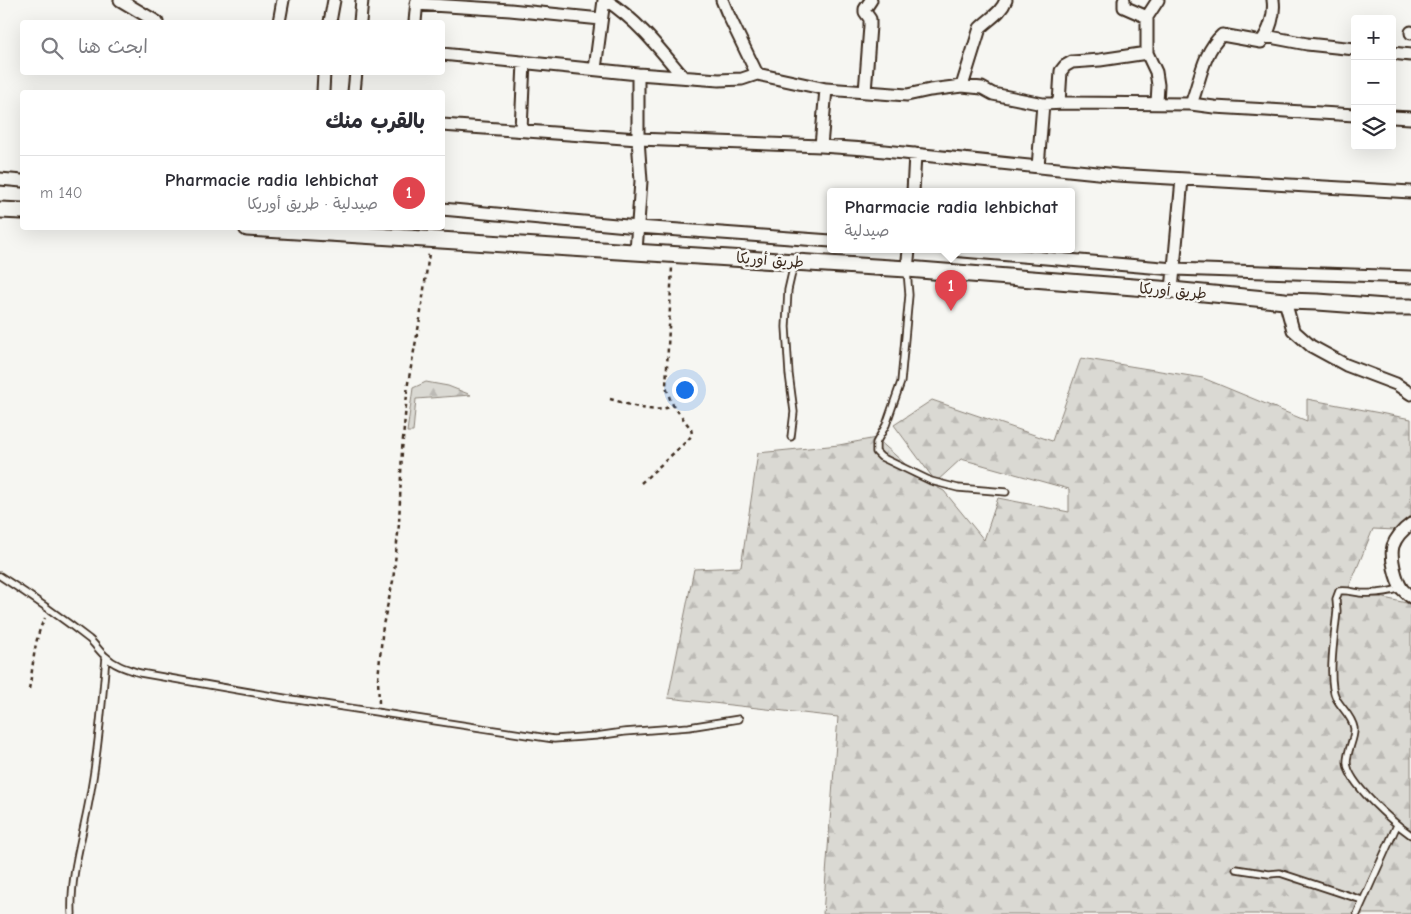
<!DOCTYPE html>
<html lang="ar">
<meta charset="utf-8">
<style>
:root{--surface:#fff;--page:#f2f2f3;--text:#2b2b33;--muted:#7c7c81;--line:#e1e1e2;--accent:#b45309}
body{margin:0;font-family:"Comic Neue","Playpen Sans Arabic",sans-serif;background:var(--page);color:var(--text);direction:rtl}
.controls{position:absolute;right:15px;top:15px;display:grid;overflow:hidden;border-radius:5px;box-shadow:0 5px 20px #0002}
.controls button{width:45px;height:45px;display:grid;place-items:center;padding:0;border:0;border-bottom:1px solid var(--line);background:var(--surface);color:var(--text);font:25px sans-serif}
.you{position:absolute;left:684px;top:389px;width:18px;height:18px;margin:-12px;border:4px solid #fff;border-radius:50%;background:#1a73e8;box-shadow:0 0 0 8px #1a73e833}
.badge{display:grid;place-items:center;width:32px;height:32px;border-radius:50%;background:var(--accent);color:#fff;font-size:16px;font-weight:700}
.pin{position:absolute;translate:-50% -41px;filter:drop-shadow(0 1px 2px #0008)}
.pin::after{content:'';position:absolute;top:26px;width:18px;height:15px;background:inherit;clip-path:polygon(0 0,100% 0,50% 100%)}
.popup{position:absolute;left:827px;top:188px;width:248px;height:65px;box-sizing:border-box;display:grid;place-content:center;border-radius:5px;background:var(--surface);filter:drop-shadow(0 1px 4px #0005);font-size:16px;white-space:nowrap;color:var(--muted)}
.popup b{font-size:19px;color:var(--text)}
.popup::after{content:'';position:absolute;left:50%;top:100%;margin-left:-10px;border:10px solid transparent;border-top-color:var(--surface)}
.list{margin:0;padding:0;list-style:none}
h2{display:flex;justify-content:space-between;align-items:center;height:65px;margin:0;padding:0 20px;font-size:21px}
h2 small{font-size:16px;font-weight:400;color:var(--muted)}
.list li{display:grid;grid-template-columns:32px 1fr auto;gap:15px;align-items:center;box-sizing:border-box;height:75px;padding:0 20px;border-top:1px solid var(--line)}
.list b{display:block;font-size:19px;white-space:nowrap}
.list p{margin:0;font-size:16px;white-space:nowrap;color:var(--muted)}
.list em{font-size:16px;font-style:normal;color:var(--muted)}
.icon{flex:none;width:28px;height:28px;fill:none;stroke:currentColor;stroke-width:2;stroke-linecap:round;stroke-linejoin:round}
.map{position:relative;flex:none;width:1411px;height:914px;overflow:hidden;direction:ltr}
.search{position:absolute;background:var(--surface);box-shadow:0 5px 20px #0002;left:20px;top:20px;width:425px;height:55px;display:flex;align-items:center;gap:12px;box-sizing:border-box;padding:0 18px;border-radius:5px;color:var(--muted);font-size:19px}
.panel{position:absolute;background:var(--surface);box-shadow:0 5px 20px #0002;left:20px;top:90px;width:425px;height:140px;border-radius:5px;direction:rtl}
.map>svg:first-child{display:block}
</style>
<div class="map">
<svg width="1411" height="914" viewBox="0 0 1411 914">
<defs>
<pattern id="forest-firs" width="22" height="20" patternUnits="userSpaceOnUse" patternTransform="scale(1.25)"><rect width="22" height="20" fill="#dad9d3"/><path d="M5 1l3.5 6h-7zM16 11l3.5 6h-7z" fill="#bcbab5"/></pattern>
</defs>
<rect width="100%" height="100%" fill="#f6f6f2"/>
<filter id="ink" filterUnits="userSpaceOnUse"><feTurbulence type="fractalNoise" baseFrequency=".02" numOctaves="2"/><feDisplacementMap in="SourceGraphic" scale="10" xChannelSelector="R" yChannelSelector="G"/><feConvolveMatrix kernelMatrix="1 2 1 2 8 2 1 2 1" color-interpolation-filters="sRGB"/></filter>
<g filter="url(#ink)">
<path fill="url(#forest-firs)" stroke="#8a8278" d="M1081,358L1203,378L1307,421V399L1411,419V517L1396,530L1373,529L1348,590L1411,604V914H823L838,717L668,698L694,569L741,567L758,453L839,445L876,438L923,480L944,491L984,540L998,498L1069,512V489L961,459L936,482L894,425L932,400L1052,441Z
M426,382L448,386L471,395L416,399L413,432H407L413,388Z"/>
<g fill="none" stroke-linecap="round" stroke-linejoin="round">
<g stroke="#3b2a1e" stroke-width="9">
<path id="service" d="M907,271L909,295L901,382L886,425L876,443V452L881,457L931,481L958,488L1006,492
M791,437L794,412L789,374L786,327L788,290L794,264
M0,576C31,596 61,617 89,639C95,644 99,651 105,656C115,666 127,669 140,673L284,698L554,739L596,736L624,732L689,727L739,719
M1401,588C1387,593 1375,594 1360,593C1353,592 1347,590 1339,591L1336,599L1337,611C1335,633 1327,680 1336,698C1341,708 1352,716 1354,728C1355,739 1347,750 1347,762C1347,783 1394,823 1411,835
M1236,869L1269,874L1280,873L1362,900
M72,914C70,876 82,839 89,801C98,754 102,705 106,657
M1357,914L1397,825"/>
</g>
<g stroke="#3b2a1e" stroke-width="15">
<path id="minor" d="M120,0L157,22
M606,0C638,21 659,48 683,77
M722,0L727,12L757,74L826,89L821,146
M1124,0V7L1147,17V53L1156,72L1158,85L1157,103
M416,4L510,10L601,19
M1147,17L1158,0
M279,22L283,0
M330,22L334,0
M360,22L362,0
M415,22L417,0
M1411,32V33
M1265,36L1307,44L1355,49
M1392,53L1411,55
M442,54L638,74L719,80L742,79L757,74
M595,69L604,0
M962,86L980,28C990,18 1001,13 1006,0
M826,89L907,95L930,90L962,86L982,88L993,94L1043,104L1038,167
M323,92L324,72
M354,92L356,72
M865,92L870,26V19L865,12V9L871,0
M1059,103L1061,71L1065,66L1072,62L1100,60L1147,53
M1043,104L1066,103L1191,104L1214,107L1355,115
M1191,104C1200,81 1203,52 1222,35L1261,42C1270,31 1275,14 1273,0
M1392,117L1411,118
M442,125L638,139L821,146L865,149L1117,175L1411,192
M521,130L524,62
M0,179L22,181
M913,192L915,154
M442,209L638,227L831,241
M951,250L1174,269L1411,277
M636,251L641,181L638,139V74
M907,269L909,250
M1172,290L1182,179
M1285,301L1293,330L1311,346L1346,365L1396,384L1411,394
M1411,524C1404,529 1396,537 1393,546C1390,557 1396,580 1402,589C1405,592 1408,595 1411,597"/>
</g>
<g stroke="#3b2a1e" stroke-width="19">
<path id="tertiary" d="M0,210L22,211
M247,228L907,269L1172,290L1285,301L1318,302L1386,307H1411"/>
</g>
<path stroke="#3b2a1e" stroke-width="2.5" stroke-dasharray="4 4" stroke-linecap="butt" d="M610,399C630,404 654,416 673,405
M641,483L689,439L692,434L691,429L673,405L670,399L666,387L672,267
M29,689C34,665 33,640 45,618
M379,703L378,679L383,625L393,581L399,524L402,450L408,383L420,319L429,253"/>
<use href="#service" stroke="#f6f6f2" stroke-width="5.5"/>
<use href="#minor" stroke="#f6f6f2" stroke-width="11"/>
<use href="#tertiary" stroke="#f6f6f2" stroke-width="15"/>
</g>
</g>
<g text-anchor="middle" stroke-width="5" stroke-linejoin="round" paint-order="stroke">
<g font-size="15" fill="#3b2a1e" stroke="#f6f6f2">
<text transform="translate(770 260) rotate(4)" y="5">طريق أوريكا</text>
<text transform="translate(1173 291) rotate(5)" y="5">طريق أوريكا</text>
</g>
</g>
</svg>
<div class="controls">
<button>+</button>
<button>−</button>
<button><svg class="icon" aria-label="layers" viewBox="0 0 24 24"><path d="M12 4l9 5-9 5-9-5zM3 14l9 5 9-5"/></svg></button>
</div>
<div class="you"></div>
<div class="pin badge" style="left:951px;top:311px;background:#e0444e">1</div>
<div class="popup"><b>Pharmacie radia lehbichat</b>صيدلية</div>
<div class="search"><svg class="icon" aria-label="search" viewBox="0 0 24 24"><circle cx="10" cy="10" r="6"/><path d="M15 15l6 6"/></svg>ابحث هنا</div>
<section class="panel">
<h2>بالقرب منك<small></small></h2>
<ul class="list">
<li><span class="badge" style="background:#e0444e">1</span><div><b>Pharmacie radia lehbichat</b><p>صيدلية · طريق أوريكا</p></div><em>140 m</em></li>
</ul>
</section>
</div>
